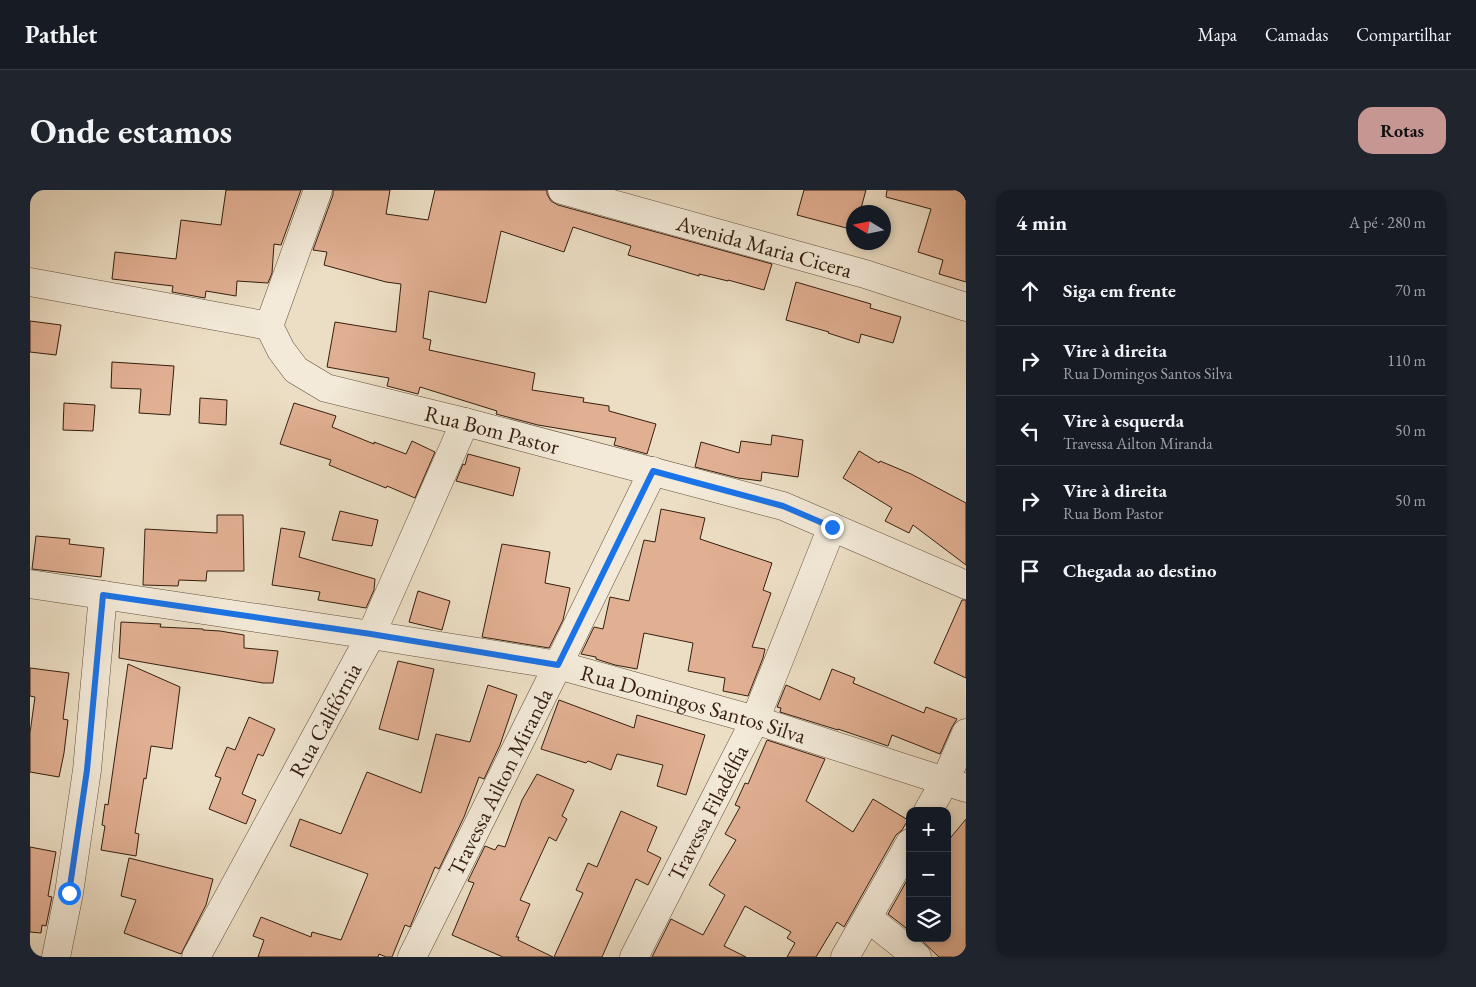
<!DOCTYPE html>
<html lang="pt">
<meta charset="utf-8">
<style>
:root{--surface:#171b24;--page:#20242c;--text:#f1f3f6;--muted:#9ea1a6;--line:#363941;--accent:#c59692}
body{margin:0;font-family:"EB Garamond",serif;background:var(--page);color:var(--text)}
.controls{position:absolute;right:15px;bottom:15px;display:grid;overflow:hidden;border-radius:10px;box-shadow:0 2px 8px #0003}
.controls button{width:45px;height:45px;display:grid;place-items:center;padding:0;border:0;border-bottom:1px solid var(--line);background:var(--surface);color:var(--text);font:25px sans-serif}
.compass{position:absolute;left:816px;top:15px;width:45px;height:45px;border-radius:50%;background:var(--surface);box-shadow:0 2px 8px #0003;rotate:280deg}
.stop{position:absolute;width:15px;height:15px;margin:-11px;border:4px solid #1a73e8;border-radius:50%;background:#fff}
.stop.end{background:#1a73e8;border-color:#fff;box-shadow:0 1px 5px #0008}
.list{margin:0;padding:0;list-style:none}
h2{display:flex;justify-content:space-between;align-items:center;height:65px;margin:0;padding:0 20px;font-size:21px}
h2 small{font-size:16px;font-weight:400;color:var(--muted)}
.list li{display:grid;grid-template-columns:32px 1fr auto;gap:15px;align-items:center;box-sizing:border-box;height:70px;padding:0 20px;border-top:1px solid var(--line)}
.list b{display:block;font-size:19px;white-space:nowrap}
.list p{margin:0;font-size:16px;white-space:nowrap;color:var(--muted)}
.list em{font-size:16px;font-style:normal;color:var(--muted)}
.icon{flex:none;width:28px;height:28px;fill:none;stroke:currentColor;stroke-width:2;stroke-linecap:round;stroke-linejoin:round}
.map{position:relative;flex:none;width:936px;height:767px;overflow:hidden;border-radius:15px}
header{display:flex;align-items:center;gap:30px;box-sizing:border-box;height:70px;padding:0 25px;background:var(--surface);border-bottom:1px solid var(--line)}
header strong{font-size:24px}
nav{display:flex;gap:28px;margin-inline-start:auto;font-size:18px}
.intro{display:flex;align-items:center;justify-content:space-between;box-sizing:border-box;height:120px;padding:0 30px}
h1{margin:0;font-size:35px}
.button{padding:12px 22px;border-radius:15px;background:var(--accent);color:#111;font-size:18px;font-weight:700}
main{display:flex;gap:30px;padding:0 30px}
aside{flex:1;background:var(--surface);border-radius:15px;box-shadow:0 2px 8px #0003}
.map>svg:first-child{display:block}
</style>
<header>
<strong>Pathlet</strong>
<nav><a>Mapa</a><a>Camadas</a><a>Compartilhar</a></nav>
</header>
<div class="intro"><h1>Onde estamos</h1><a class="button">Rotas</a></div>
<main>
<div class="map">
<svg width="936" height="767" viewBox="0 0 936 767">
<rect width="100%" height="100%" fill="#ecdec4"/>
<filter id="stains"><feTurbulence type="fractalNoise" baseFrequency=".004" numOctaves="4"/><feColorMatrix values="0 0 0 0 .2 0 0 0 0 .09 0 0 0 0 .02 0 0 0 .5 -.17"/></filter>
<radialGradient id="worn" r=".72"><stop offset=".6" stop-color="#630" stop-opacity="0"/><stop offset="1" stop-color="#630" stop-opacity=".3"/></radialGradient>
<path fill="#e1af92" stroke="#351e0e" d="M196,0H271L251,55L244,54L242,83L238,93L207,91L206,106L176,101L175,108L142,102L143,96L82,89L85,62L146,69L151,30L191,35Z
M303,0H360L356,24L398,30L405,0H517V4L521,11L528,15L742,74L734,100L698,90V91L669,84V86L598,65L601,56L543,37L534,62L471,41L456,113L399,101L393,148L401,150L399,160L505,183L502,200L554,208L553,212L579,216V221L626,234L617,264L584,255L586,248L508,235L466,224L467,221L390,197L388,204L357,196L359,188L297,177L305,132L366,142L371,94L356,92L294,75L297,62L283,60L303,5Z
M774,0H836L830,22H824V40L767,25Z
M857,0H936V92L909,84L913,70L888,62L901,19L856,7Z
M766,92L841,114L840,118L871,127L863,153L831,144L829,153L798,143L799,142L756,130Z
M0,131L31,135L26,165L0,162Z
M82,172L144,176L140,225L109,223L111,199L81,198Z
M170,208L197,210L196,235L169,233Z
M34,213L65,215L63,241L33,240Z
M264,213L306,226L302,237L344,254V252L376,264L382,251L405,262L385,308L357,296L356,298L299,275L301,270L250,254Z
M742,245L773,250L768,287L732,282L731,291L708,288L665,277L671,252L709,263L711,251L741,255Z
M829,261L849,273L850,271L881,284L936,313V375L883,335L879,343L855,331L862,318L813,288Z
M438,264L490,278L483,306L426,291L433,274L435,275Z
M631,319L675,328L670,349L742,373L733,400L741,403L722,457L735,459L733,468L718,506L693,501L695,488L658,481L663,453L614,443L607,479L585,475L566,469V467L551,464L564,437L573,439L580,407L599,411L614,350L625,352Z
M310,321L348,330L342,356L302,350Z
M187,325H213L214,381H177L176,391L149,390L148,396L113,395L115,339L187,343Z
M251,338L275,342L269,367L345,389L344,400L336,418L288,410L290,402L242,395Z
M6,346L40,349L39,354L74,358L71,387L2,379Z
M472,354L520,362L515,393L540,398L533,430L519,458L452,447Z
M388,401L420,411L412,440L379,432Z
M932,410H936V488L904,473Z
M91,432L131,434L130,437L173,439V440L190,441L214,445V458L248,461L243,493H233L89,468Z
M368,471L404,479L388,550L349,539Z
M98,474L150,497L142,559L121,556L116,589L114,588L105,643L109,644L106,666L71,660L75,636L72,635L75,614L78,615Z
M0,478L39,483L33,529L38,530L34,563L29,587L0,582V543L5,507L0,506Z
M802,479L825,488L823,493L894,523L896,517L927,529L922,537L910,564L862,545L858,556L808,539V540L750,522L751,518L747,517L756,495L790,510Z
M458,495L487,505L470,555L454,589L449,587L434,627L409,679L405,677L380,737L375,735L362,767H356L349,764L348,767H228L234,750L223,746L231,727L281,747L282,742L311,750L338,684L260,656L270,629L311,644L337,582L391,603L406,544L440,552Z
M529,510L604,538L607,525L675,545L656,605L627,596L633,575L587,564L581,580L558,571L556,573L511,559Z
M219,527L245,539L233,566L228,564L212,604L226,610L216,634L179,619L191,588L185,586L197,557L205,560Z
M737,550L795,569L776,611L823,642L843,609L878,630L872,640L866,645L814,737L807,732L786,767H757L765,753L757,748L761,742L715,716L694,756L716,767H622L641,729L673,745L695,705L679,695L706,650L695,644L710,617L705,615L715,593L718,594Z
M507,584L544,600L532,626L537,629L526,651L519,647L490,710L500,714L486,747H489L488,750L523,767H473L422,745L444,693L438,691L455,656L465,660L468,655L475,657L492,610Z
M591,621L627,637L617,661L631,668L618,695L606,689L572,767H524L553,703L546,700L558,673L567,677Z
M936,629V767H909L889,748H917V652Z
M0,657L26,662L18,706L22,707L16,736L12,735L11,743L0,742Z
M99,668L183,689L176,715L151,764L94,743L106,710L91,706Z
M880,685V741L858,724Z"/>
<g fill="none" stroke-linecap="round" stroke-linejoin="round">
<g stroke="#634e3c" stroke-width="29">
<g id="minor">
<path id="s1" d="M532,0L835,84L936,117"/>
<path d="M0,92L239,136"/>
<path id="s2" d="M239,136L251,160L266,180L296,198L435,232L753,316L936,395"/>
<path d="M239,136L288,0"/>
<path id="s3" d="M0,394L341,445L528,475L725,530L936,598"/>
<path d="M898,621L915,591L936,543"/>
<path d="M838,728L887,767"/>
<path d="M26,767L39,703L57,580L73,405"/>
<path id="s4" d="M166,767L341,445L435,232"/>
<path id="s5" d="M382,767L528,475L623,281"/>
<path id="s6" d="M604,767L725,530L802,337"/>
<path d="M815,767L880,653"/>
</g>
</g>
<use href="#minor" stroke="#f3ead9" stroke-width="28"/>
</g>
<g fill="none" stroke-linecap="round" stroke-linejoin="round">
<path stroke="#1a73e8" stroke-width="6" d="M39,703L57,580L73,405L341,444L528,475L623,281L753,316L802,337"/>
</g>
<g text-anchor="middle" stroke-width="4.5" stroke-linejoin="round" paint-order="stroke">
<g font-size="22" fill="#351e0e" stroke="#f3ead9">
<text dy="8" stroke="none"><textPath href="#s1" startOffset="210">Avenida Maria Cicera</textPath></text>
<text dy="8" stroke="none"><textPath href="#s2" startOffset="258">Rua Bom Pastor</textPath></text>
<text dy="8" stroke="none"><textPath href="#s3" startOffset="675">Rua Domingos Santos Silva</textPath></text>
<text dy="8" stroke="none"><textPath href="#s4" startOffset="270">Rua Califórnia</textPath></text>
<text dy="8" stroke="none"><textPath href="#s5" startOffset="196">Travessa Ailton Miranda</textPath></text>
<text dy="8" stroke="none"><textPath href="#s6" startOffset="162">Travessa Filadélfia</textPath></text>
</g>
</g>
<rect width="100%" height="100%" filter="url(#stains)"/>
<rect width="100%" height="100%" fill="url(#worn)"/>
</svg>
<div class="controls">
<button>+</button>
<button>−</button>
<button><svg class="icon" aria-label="layers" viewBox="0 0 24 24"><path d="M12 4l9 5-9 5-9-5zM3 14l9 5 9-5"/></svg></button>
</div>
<svg class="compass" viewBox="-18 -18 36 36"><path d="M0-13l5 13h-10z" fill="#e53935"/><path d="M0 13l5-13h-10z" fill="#9ea1a6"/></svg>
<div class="stop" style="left:39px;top:703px"></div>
<div class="stop end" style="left:802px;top:337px"></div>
</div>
<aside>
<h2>4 min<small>A pé · 280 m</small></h2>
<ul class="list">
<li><svg class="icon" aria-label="ahead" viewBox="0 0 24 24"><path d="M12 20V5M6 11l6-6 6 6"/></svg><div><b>Siga em frente</b></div><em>70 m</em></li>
<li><svg class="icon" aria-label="right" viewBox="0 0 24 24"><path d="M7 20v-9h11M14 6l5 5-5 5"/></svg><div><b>Vire à direita</b><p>Rua Domingos Santos Silva</p></div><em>110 m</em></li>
<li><svg class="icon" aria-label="left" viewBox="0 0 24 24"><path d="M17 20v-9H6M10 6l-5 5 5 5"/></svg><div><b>Vire à esquerda</b><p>Travessa Ailton Miranda</p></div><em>50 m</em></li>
<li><svg class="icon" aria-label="right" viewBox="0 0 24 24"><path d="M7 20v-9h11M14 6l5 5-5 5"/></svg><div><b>Vire à direita</b><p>Rua Bom Pastor</p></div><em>50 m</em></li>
<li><svg class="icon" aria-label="arrive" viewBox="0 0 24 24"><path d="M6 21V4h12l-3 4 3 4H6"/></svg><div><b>Chegada ao destino</b></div></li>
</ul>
</aside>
</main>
